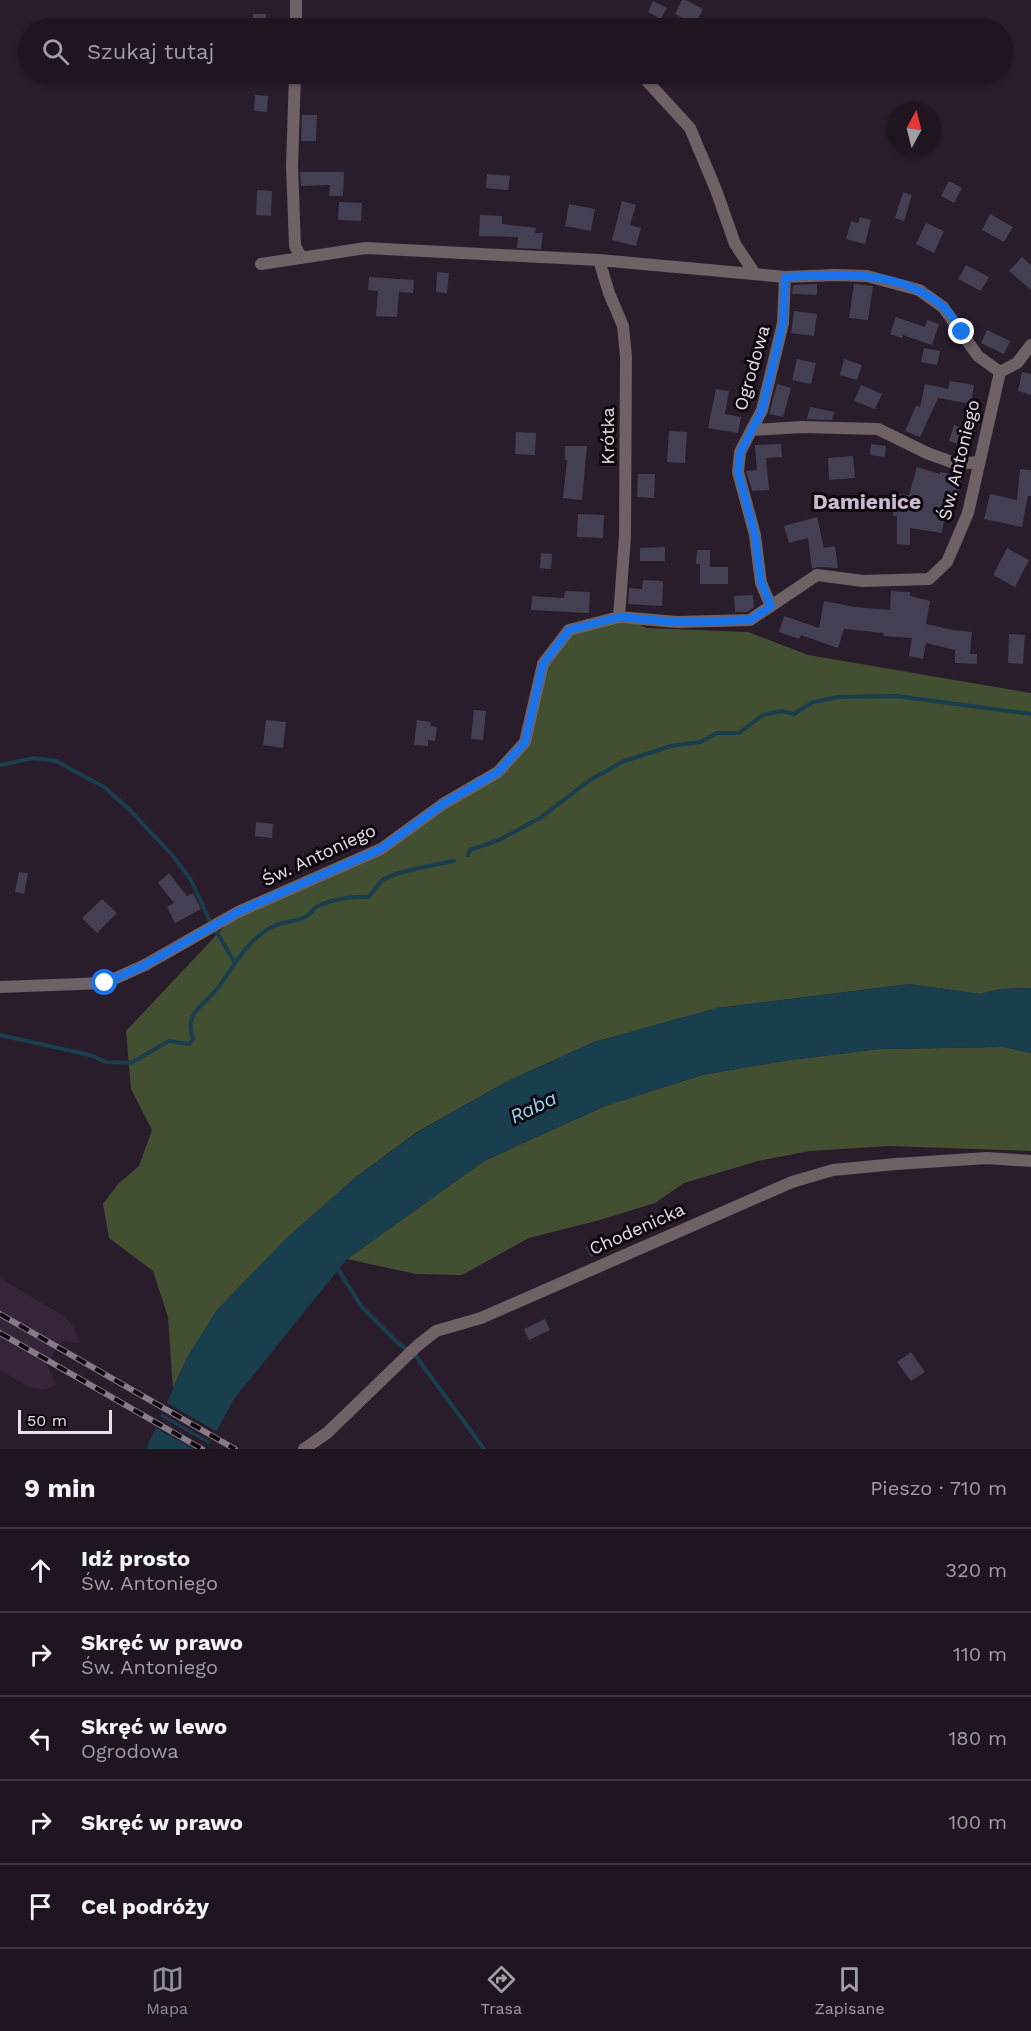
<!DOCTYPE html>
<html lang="pl">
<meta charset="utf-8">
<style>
:root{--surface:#1f1520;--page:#271e29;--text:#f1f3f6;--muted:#a19fa5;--line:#3c343e;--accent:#8c9099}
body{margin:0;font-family:"Work Sans",sans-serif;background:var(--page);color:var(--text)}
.compass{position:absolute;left:887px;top:102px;width:54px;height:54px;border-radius:50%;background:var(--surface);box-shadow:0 2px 4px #0004;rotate:7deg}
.scale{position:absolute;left:18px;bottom:15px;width:94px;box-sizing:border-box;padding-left:6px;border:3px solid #e8dfe9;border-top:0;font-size:16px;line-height:21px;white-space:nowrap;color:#e8dfe9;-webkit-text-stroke:4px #0f090f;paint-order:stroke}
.stop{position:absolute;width:18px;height:18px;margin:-14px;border:4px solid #1a73e8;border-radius:50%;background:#fff}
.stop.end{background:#1a73e8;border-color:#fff;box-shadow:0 2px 6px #0008}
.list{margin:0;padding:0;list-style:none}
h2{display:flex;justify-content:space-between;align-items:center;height:78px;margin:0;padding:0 24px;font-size:26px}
h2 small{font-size:20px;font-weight:400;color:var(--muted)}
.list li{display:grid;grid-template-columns:39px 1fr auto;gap:18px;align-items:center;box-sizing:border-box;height:84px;padding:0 24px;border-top:2px solid var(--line)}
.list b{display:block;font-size:22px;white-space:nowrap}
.list p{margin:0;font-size:20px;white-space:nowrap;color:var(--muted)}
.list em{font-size:20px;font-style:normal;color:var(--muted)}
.icon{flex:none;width:33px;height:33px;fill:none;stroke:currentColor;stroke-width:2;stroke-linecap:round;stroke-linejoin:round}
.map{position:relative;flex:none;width:1031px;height:1449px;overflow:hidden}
.search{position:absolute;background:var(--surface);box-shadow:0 2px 4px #0004;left:18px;right:18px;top:18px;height:66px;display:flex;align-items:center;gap:15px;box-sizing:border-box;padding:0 21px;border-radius:33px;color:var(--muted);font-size:22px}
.sheet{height:498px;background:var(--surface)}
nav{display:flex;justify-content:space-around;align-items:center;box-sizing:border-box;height:84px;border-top:2px solid var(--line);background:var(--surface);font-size:16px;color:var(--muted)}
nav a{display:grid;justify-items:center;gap:3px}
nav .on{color:var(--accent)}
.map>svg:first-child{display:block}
</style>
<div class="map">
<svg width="1031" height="1449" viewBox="0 0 1031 1449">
<rect width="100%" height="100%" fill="#291c2b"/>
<path fill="#362539" d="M0,1278L64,1316L73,1326L80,1343L61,1341L47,1365L56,1385L44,1390L29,1387L0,1370Z"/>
<path fill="#434f31" d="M619,617L647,628L748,632L808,655L1031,693V988L1001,989L980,994L910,984L717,1008L594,1042L506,1082L417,1132L356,1177L288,1237L217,1310L187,1358L173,1388L168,1317L153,1271L109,1238L103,1204L118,1184L139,1166L152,1130L131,1089L126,1031L238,912L381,849L498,772L525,742L543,664L569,630Z
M1004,1047L1031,1053V1151L889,1146L810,1151L758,1161L684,1183L655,1203L600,1220L529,1238L462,1275L416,1274L347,1259L484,1161L605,1106L702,1075L783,1061L879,1049Z"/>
<path fill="#193e4d" d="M910,984L980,994L1001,989L1031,988V1053L1004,1047L879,1049L783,1061L702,1075L605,1106L484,1161L347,1259L234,1399L207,1449H146L187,1358L217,1310L288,1237L356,1177L418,1132L506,1082L594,1042L717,1008Z"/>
<path fill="#291c2b" d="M164,1401L219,1433L213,1443L159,1412Z
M158,1415L212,1446L210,1449H193L153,1426Z"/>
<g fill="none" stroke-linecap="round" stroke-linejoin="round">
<path stroke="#193e4d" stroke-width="4" d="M0,765L34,758L56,761L104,787L129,809L173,856L191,880L210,921
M468,855L470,850L499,840L540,818L590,780L624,761L671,746L700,742L717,733H739L763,715L781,711L794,714L813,702L839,697L896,696L1031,714
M216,931L235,963
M0,1035L90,1055L106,1062L131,1063L169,1041L189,1044L193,1039C184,1012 202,1008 216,990C234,967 247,939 274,926C284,921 296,922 305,917C309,916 312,911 315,908C326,900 354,896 368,897C374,892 378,883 384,879C400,870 435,865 454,861
M336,1266L361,1306L399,1344L407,1349
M415,1355L484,1449"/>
</g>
<path fill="#434053" d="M682,0H686L703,9L695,25L675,14Z
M653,1L667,8L661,19L648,12Z
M253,14H266V28H253Z
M255,95L268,96L267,112L254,111Z
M302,115H317L316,141H301Z
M300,172H344L343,196H329L330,185L301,186Z
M487,174L510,176L508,190L486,188Z
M949,181L962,188L954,203L941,196Z
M257,190L272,191L271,216L256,215Z
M903,192L912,195L904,221L895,218Z
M622,201L636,205L630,225L641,228L636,246L612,240Z
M339,202L362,203L361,221L338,220Z
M569,204L595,209L591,231L565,226Z
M990,214L1013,227L1004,242L982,230Z
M480,215L502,216V224L536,228L535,233H543L541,249L517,248L518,237L479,236Z
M860,217L871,220L865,244L846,239L851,221L858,223Z
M926,223L944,231L934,253L916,244Z
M1022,257L1031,265V290L1009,271Z
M966,265L989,277L981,291L958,279Z
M437,272L449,273L447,293L436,292Z
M369,277L414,280L413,293L399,292L397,317L376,316L378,291L368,290Z
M817,284V295L792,294L793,285Z
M854,284L873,286L868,320L849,318Z
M794,311L817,314L814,336L791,333Z
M896,317L925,327L927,320L939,324L932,345L903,335L902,338L890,334Z
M987,330L1010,341L1004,354L981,343Z
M924,348L940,351L937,365L921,362Z
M797,359L816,363L811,384L792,380Z
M844,359L862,365L857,380L840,375Z
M1022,372L1031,374V395L1018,391Z
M950,381L974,385L971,404L938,398L920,437L905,431L916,406L920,407L925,384L948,389Z
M777,384L791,388L783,417L769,414Z
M861,385L882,394L875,409L854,401Z
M716,389L729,391L725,414L741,417L738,433L708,428Z
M810,407L834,412L832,420L807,419Z
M954,425L973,432L968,448L949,441Z
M669,431L687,432L685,463L667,462Z
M516,432L536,433L535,455L515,454Z
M781,444L782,457L766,458L769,490L752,491L746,471L757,470L755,445Z
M871,444L886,446L885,457L870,455Z
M565,446H587L582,500L563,498L567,460H565Z
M853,456L855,478L829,480L828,458Z
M917,467L940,474V472L962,476L958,497L948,495L942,533L910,528V545L897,544V516H893L894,494L909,495Z
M1020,469L1031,470V496H1028L1022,527L984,519L990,494L1017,500Z
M638,474H655L654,498L637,497Z
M578,514L604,515L603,538L577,537Z
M817,517L824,548L835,546L838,568L818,567L812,569L808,538L789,543L784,526Z
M665,547V561H640V548Z
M1007,548L1029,560L1015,587L993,575Z
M697,550H710V567H728V584H700V564H696Z
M541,553L552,554L551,569L540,568Z
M643,580L663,581L662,606L628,604L629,588L642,589Z
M565,591L590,592L589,613L531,610L532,596L564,598Z
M891,591L910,592V596L930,601L926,624L953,630L972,632L970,654H977V664L955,663V650L926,643L923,659L909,656L912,638L883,636L884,633L844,629L838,648L801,635L799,639L779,632L784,616L819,628L824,601L855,607L890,610Z
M753,595L754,607L747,612H735L734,596Z
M1009,634L1025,635L1023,664L1008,663Z
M474,710L486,711L483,740L471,739Z
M266,720L286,722L283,748L263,745Z
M417,720L431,722L430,726L437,727L435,741L428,740V746L414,745Z
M256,822L273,824L272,838L255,836Z
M19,872L28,873L24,894L15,892Z
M169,873L187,896L193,893L201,909L175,923L167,907L174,903L158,883Z
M102,899L117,913L97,933L82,918Z
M607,1237L612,1248L591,1257L586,1247Z
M545,1319L550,1330L529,1340L524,1329Z
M911,1352L925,1372L911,1381L897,1362Z"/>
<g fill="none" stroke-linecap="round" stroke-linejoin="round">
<path stroke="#6e6264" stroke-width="12" d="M296,28V0
M295,74L292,166L295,246L302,258
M646,80L690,128L716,190L735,244L755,274
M599,260L609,293L623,326L626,357L625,536L619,617
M261,264L366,248L599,260L785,277L835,275L867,276L919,290L943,307L978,356L1000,372
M752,430L801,427L878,429L927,453L957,464L979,462
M771,606L761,583L755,535L738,472L740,452L762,410L783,323L785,277
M0,987L105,983L145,965L238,912L381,849L443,804L498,772L525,742L543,664L569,630L619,617L677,622L750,620L817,575L863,581L929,579L947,562L968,513L1000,372L1017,363L1031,345
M304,1449L327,1433L417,1346L436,1331L481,1318L792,1182L833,1170L896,1164L987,1158L1031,1161"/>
<g stroke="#867b87" stroke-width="6">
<path id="rail" d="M0,1314L235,1449
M0,1333L202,1449"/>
</g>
<use href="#rail" stroke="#0f090f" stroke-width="4" stroke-dasharray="11" stroke-linecap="butt"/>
</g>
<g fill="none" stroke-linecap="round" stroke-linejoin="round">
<path stroke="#1a73e8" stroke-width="8" d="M105,983L145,965L238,912L381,849L443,804L498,772L525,742L543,664L569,630L619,617L677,622L750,620L771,606L761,582L755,535L738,472L740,453L762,410L783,323L785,277C837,274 899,269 942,306C950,312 956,323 962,332"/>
</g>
<g text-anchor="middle" stroke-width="6" stroke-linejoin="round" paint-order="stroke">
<g font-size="18" fill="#e8dfe9" stroke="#0f090f">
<text transform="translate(752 368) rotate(-74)" y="6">Ogrodowa</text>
<text transform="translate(608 436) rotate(-90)" y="6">Krótka</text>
<text transform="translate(959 460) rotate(-76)" y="6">Św. Antoniego</text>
<text transform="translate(319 855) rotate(-25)" y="6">Św. Antoniego</text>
<text transform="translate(637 1229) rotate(-24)" y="6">Chodenicka</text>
</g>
<g font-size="20" font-style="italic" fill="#93d5f3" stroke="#0f090f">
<text transform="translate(533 1107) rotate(-26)" y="7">Raba</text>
</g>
<g font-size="21" font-weight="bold" fill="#cbb9cd" stroke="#0f090f">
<text x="867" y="509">Damienice</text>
</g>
</g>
</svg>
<svg class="compass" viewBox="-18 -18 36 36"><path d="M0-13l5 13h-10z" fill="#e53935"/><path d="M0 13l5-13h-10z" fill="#a19fa5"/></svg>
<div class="scale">50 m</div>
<div class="stop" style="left:105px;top:983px"></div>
<div class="stop end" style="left:962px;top:332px"></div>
<div class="search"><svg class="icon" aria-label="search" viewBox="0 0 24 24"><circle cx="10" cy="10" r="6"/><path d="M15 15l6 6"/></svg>Szukaj tutaj</div>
</div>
<section class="sheet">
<h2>9 min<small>Pieszo · 710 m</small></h2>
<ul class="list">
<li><svg class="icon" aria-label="ahead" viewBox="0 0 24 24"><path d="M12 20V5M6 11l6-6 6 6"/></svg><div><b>Idź prosto</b><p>Św. Antoniego</p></div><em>320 m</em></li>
<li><svg class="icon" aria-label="right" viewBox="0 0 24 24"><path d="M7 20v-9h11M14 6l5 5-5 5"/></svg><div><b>Skręć w prawo</b><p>Św. Antoniego</p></div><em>110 m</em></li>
<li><svg class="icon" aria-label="left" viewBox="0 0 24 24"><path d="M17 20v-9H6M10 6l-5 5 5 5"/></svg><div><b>Skręć w lewo</b><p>Ogrodowa</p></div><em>180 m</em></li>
<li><svg class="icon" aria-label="right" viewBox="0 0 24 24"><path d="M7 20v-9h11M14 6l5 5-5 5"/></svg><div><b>Skręć w prawo</b></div><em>100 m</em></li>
<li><svg class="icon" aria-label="arrive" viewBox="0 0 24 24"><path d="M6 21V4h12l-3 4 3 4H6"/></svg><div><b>Cel podróży</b></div></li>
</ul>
</section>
<nav>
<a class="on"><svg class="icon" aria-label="map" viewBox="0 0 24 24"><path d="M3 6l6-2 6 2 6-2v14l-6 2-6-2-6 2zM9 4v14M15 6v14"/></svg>Mapa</a>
<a><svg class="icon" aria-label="directions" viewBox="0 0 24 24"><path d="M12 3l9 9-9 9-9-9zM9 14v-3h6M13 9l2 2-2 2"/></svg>Trasa</a>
<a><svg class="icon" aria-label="saved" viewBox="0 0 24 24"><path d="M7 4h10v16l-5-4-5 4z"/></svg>Zapisane</a>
</nav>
